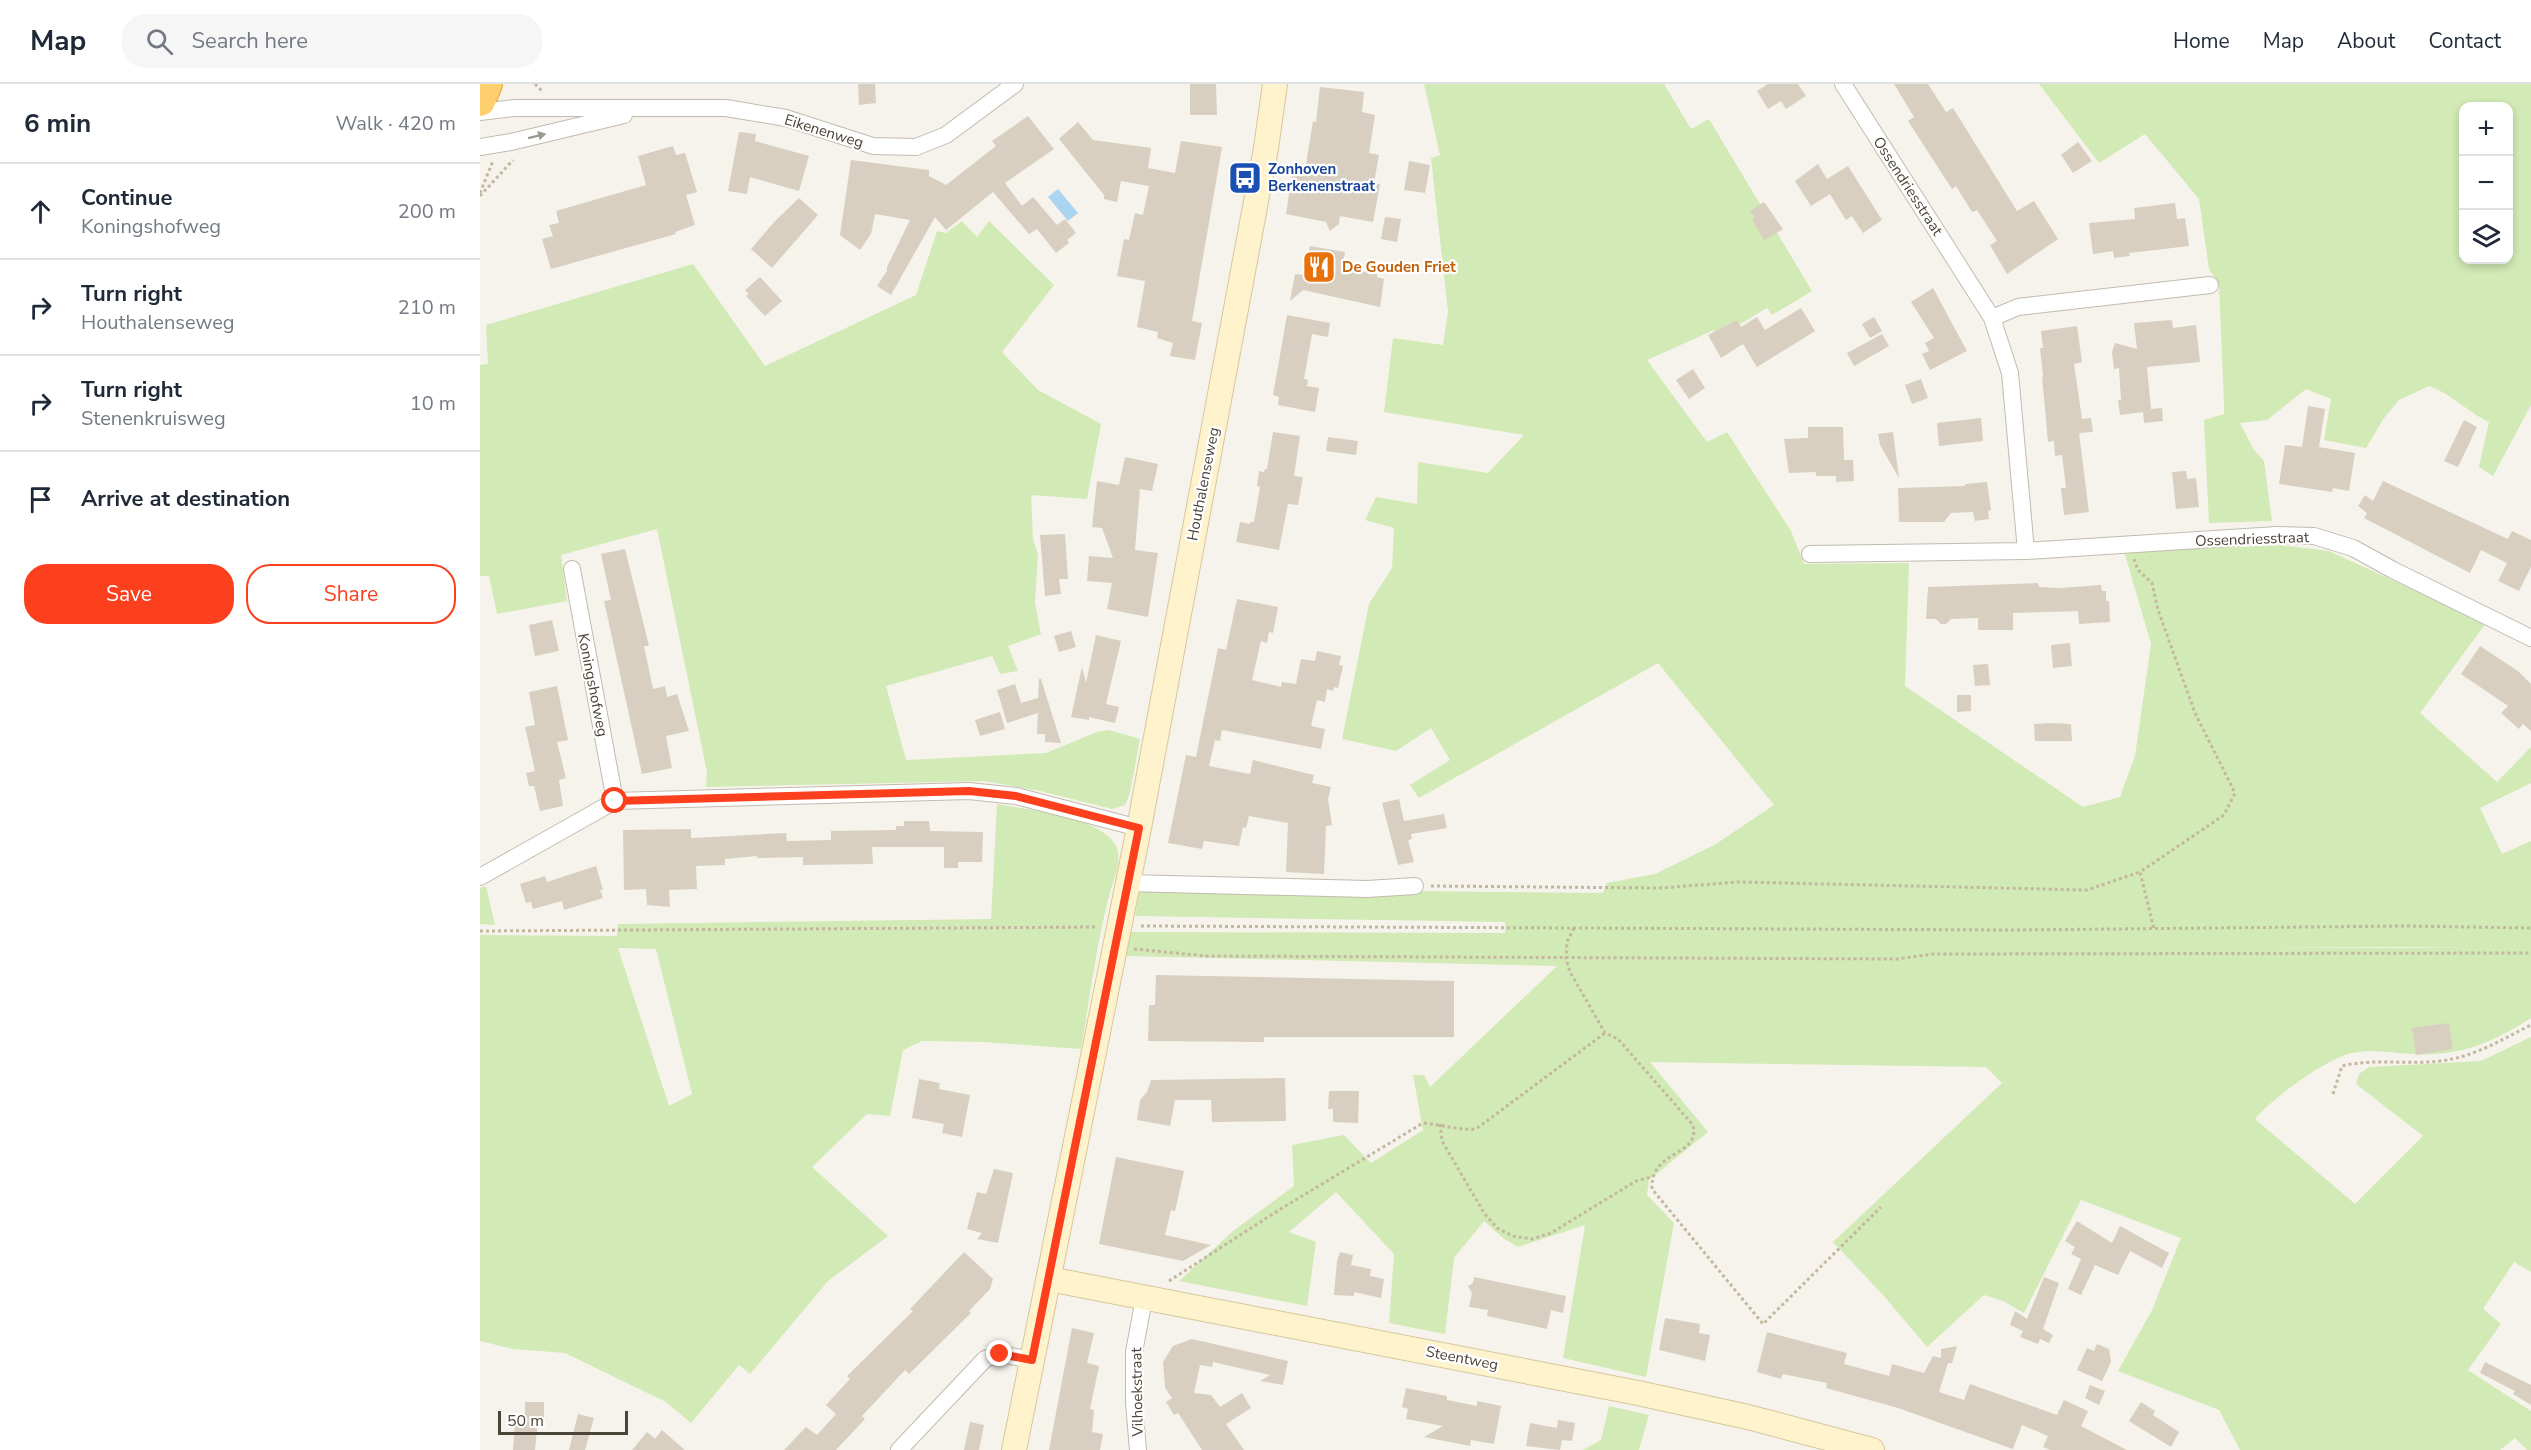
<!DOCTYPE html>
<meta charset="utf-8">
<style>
:root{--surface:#fff;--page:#f6f6f7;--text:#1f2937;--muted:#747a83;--line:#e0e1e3;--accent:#fc3f1d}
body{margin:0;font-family:"Nunito Sans",sans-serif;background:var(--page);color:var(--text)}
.controls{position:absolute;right:18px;top:18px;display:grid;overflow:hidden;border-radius:12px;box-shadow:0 3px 9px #0003}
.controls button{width:54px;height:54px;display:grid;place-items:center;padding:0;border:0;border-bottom:2px solid var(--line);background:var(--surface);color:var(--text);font:30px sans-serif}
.scale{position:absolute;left:18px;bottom:15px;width:130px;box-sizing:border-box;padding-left:6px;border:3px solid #4b4439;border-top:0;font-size:16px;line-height:21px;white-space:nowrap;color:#4b4439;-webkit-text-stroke:4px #fff;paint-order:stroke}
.stop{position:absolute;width:18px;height:18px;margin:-14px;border:4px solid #fc3f1d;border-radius:50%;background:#fff}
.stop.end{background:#fc3f1d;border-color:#fff;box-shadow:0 2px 6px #0008}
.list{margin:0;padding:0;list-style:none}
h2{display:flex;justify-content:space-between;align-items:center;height:78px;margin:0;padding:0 24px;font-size:26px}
h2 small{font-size:20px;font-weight:400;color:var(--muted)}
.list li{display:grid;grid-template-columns:39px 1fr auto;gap:18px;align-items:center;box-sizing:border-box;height:96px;padding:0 24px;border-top:2px solid var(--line)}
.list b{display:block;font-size:22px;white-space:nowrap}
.list p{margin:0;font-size:20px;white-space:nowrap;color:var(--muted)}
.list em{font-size:20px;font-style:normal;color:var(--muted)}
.actions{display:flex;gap:12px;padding:18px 24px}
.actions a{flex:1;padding:14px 0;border:2px solid var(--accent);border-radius:24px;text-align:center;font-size:21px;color:var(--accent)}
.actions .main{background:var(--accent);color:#fff}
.icon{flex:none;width:33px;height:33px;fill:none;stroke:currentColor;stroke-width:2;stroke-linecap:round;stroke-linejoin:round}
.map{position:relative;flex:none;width:2051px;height:1366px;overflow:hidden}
header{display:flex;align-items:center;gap:36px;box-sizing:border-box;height:84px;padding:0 30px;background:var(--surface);border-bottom:2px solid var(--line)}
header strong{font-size:28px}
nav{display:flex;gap:33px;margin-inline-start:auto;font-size:21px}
.search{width:420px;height:54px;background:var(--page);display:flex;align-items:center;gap:15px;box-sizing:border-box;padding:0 21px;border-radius:24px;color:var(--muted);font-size:22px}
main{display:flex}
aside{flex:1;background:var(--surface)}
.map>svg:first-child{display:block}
</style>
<header>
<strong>Map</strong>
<div class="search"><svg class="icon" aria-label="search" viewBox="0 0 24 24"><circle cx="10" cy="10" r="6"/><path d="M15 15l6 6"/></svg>Search here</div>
<nav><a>Home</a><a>Map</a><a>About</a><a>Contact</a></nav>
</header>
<main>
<aside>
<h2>6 min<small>Walk · 420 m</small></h2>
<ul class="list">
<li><svg class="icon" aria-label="ahead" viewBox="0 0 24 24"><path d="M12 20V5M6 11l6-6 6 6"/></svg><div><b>Continue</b><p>Koningshofweg</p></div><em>200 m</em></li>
<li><svg class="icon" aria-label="right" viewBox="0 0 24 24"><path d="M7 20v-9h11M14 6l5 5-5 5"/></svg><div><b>Turn right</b><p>Houthalenseweg</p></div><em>210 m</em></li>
<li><svg class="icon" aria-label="right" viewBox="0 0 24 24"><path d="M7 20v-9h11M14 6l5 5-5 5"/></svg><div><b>Turn right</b><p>Stenenkruisweg</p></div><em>10 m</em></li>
<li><svg class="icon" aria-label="arrive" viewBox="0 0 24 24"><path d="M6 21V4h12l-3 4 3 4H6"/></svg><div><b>Arrive at destination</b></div></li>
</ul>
<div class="actions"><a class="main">Save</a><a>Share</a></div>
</aside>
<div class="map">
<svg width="2051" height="1366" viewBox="0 0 2051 1366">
<rect width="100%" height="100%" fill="#f6f3ec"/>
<path fill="#d2eab5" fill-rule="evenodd" d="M944,0H1184L1211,45L1229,35L1332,207L1292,231L1287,224L1240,252L1234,246L1167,276L1227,358L1247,348L1311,447L1324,480L1429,479L1425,602L1603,723L1640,713L1655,672L1671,560L1644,467L1801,461L1849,467L2006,539L1940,629L2017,698L2051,663V699L2000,724L2022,770L2051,757V934C2012,959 1979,973 1931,970C1913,969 1890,965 1872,969C1845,975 1793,1014 1775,1035L1875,1120L1943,1052L1876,1000L1879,990L1889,983L2001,977L2051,953V1188L2034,1178L2003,1225L2021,1240L1988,1286L2051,1327V1366H2047L2035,1354L2020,1366H1760L1739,1326L1638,1287L1672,1226L1701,1154L1601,1116L1544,1229L1523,1217L1504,1211L1447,1263L1403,1211L1353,1158L1522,999L1506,983L1170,978L1228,1048L1169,1096L1167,1111L1194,1139L1166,1293L1083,1274L1105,1141L1038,1163L1023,1154L1004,1137L974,1174L965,1250L909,1239L914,1170L856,1108L809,1148L836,1158L827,1222L699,1197L753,1147L814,1102L812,1061L864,1051L891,1079L943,1046L933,991H944L950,1003L1077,882L646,872L651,848L1025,849V838L655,832L660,804L1123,809L1127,799L1175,790L1236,760L1294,721L1178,579L939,714L930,701L970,676L951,644L916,667L862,655L889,520L912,484L914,444L885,436L896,413L937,420L938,378L1008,389L1044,351L904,328L913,254L963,261L968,228L951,74L960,71ZM1921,863L1988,864H1776Z
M1559,0H2051V321L2013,392L1999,383L2009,338C1987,328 1972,310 1949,302L1919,316L1904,334L1886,364L1844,356L1851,315L1826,305L1787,336L1760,339L1774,366L1784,377L1792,437L1729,439L1724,336L1744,330V321L1739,200L1729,185L1719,115L1665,50L1619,79ZM1984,22H2028V176H1984Z
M482,137L497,153L509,137L574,201L522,268L558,306L621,340L607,415L551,411L553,455L558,471L555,519L561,550L528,562L538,587L520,590L512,572L406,602L426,676L566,669L617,648L629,646L660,655L650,709L645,721L632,725L560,707L504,697L226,703L227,688L177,445L81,471L87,517L17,530L9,492H0V281L8,280L6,241L213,180L285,282L436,211L457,147L466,149Z
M517,720C548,726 617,732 635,760C644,774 633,797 629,812C616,862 610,914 601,965L504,958L442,957L423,966L410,1032L387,1030L332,1083L408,1152L348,1197L270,1290L259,1281L211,1339L186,1318L85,1269L33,1265L0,1257V851L137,852L138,840L511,835ZM138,864L176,865L212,1010L189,1022Z
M6,802L15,841L0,840V804Z
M1129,1322L1169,1331L1159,1366H1103L1121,1356Z"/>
<path fill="#a9d4f2" d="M578,105L598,129L588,137L568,113Z"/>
<path fill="#d8cfc1" d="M378,0H395L396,19L379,21Z
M710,0H736L737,31H710Z
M1288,0H1318L1326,12L1306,25L1301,17L1288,25L1277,7Z
M1414,0H1448L1466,28L1473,24L1537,127L1554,117L1578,155L1527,190L1510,161L1517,157L1497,126L1492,128L1476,102L1472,105L1428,37L1434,33Z
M840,3L884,8L882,28L895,31L889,69L899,71L894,99L900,100L893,138L860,132L859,140L850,147L846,138L806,130L812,90L824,92L833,37L836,38Z
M548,32L574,65L525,99L542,122L553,113L577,141L585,135L596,149L587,156L589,159L576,169L557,145L549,150L513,108L466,146L455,133L411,211L397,202L407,187V183L430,136L395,130L391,150L380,166L360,151L371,76L449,86V92L466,101L516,62L512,57Z
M598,38L613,56L671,64L668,84L695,89L701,57L742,63L712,237L722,239L715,276L690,272L693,259L677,254L678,248L657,243L665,197L637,192L644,155L649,156L655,129L663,131L669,102L641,97L637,118L624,115V111L579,55Z
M259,48L276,50L275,57L329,72L319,107L270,93L267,110L248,107Z
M1598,58L1612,77L1593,89L1581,71Z
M193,62L196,71L205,69L217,108L206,111L215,141L195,148L196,150L71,185L62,155L73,152L69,141L79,139L76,127L166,101L158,72Z
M929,77L950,81L945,109L924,106Z
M1338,80L1347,95L1368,82L1402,136L1383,149L1372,132L1366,136L1350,110L1331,122L1315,97Z
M319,114L338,131L292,184L271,165L295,137Z
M1284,118L1303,145L1284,156L1272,136L1275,134L1270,127Z
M1695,119L1697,135L1705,134L1709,162L1658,168L1649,169L1650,172L1634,174L1633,167L1613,170L1609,139L1655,135L1654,124Z
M905,133L921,135L917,158L901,155Z
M830,162L865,168L862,184L897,190V193L904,195L900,223L823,206L810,217L815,190L825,191Z
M280,193L302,217L285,232L266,212L269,210L265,206Z
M1453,204L1487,267L1450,286L1442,270L1449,267L1445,259L1454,254L1431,218Z
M1321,224L1335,247L1277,283L1263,260L1241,274L1228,251L1257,236L1261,243L1277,233L1285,246Z
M807,231L850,239L848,253L832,250L824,295L828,296L827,302L839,304L835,328L798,321L799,313L793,311Z
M1394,233L1402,247L1390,254L1382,240Z
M1692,236L1693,244L1716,241L1720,278L1667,283L1671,325L1682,324L1683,337L1664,339L1663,328L1640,331L1638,316H1641L1639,284L1634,285L1632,268L1635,259L1657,265L1654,239Z
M1597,242L1602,278L1594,280L1602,335L1611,334L1613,348L1599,349L1609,428L1584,431L1581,404H1586L1582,371L1575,372L1574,357L1568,358L1562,293L1563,292L1560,264H1563L1561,247Z
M1402,250L1409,262L1374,282L1367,269Z
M1213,285L1225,304L1209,315L1196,296Z
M1441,295L1448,314L1432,320L1425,301Z
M1828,322L1845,325L1839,363L1875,369L1869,407L1853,404L1852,408L1799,400L1805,361L1822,363Z
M1501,334L1503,357L1459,362L1457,339Z
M1984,336L1997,343L1978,383L1964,377Z
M1328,343H1363L1364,376H1373L1374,397L1356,398V392H1336V388L1309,389L1304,355L1328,354Z
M793,348L820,352L814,392L823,393L818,421L808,420L799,466L756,458L760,438L770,440L771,438H774L780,403L777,402L779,387L784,388L785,385H787Z
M1413,348L1419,394L1400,361L1398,350Z
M848,353L878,357L876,371L846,367Z
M645,373L678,380L672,407L660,405L655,466L678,469L668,533L627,525L632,499L607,497L609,472L633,474L622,444L612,443L617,397L639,401Z
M1706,387L1707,395L1716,394L1719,423L1696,425L1692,388Z
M1903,397L2028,455L2032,447L2051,456V483L2039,507L2018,497L2027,479L2001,466L1990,489L1884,434L1887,429L1878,422L1885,411L1893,417Z
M1507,398L1511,426L1508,427L1509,435L1495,437L1493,428L1471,429L1464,438H1419L1418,404L1485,402V400Z
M585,450L588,495H579L581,510L565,512L560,451Z
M145,465L169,562H164L173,605L185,602L187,613L197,610L209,647L186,652L192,684L162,690L124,517L131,516L121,470Z
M1558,499L1559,503L1580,504L1621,501L1622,507H1626V517H1629L1630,538L1599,540L1598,527L1533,529V546H1498V534L1471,535L1466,540H1461L1456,535H1446L1448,503Z
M757,515L798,523L793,549L789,548L787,559L781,557L772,596L801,603L802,598L816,600L821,575L835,577L837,567L861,572L859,581L863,582L858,604L854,603L853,607L847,605L845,618L837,616L831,642L845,645L841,665L742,646L740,657L735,656L729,682L770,690L773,676L834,691L832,699L851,703L848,715L852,741L846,742L844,790L806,788L808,739L769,732L766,744L763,743L759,762L724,757L722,765L688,759L706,671L716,673L738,564L746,566Z
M72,536L79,567L55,572L49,541Z
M591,547L596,563L579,568L574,552Z
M616,551L641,557L626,620L639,623L635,639L609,633V636L591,633L602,583L606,599Z
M1590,559L1592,582L1573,584L1571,561Z
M2000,562L2038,587L2051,600V647L2043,640L2039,645L2021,629L2028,622L1981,590Z
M1508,580L1510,601L1495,602L1493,581Z
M559,595H561L581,659L565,658V650H557L558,629L527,639L517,606L535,600L541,619L558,614Z
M77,602L88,656L77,658L86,694L79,696L83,722L60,727L54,702H49L46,689L55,687L45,643L55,641L49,608Z
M1477,611H1491V627L1477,628Z
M520,628L525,645L500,652L495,636Z
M1570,639L1591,640L1592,657H1555L1554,640Z
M919,715L924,737L964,730L967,744L931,750L932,755L928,756L934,778L918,781L902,719Z
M424,737H449L450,747L503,748L502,778H478V784H464V763H392L393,780L323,781V773L277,774V772L245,775V781L216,782L217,805L189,806L190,823L167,821L166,805L144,806L143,746L211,745V754L306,749L307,757L351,756V747L416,746V742H424Z
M116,782L123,806H120L123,814L84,826L82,817L53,825L51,818L46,819L40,800L65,792L67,798Z
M676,891L974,897V953H784V958L668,957L669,921H675Z
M1969,939L1973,965L1936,971L1932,944Z
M805,994L806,1037L732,1038L731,1016H695L690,1042L657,1036L660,1016L667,1008L671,996Z
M439,995L460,999L459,1005L490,1011L482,1053L462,1049L464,1040L432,1034Z
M849,1007H879L878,1039L853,1038V1025H848Z
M636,1073L704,1087L695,1127L691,1126L685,1151L731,1161L703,1177L619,1160Z
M514,1085L533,1089L518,1159L497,1155L502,1149L487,1145L497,1108L506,1110Z
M1597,1137L1632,1159L1640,1142L1689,1169L1682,1184L1650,1167L1638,1191L1615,1181L1601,1211L1588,1205L1601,1175L1591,1170L1595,1163L1585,1157Z
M484,1168L513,1195L510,1205L489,1227L491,1229L429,1290L425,1286L382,1332L385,1335L356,1366H304L326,1343L337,1351L356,1330L346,1321L370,1295L367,1292L433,1227L430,1225Z
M860,1168L873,1171L871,1181L891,1185L890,1192L904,1195L901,1214L874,1208V1212L854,1211L857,1177Z
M994,1193L1086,1212L1083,1229L1071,1226L1067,1245L1007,1232L1008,1226L989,1223L992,1209L988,1202L993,1199Z
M1564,1193L1579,1199L1563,1245L1573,1251L1569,1259L1560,1255L1558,1260L1540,1253L1543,1247L1530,1241L1535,1227L1547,1235Z
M1185,1234L1220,1240L1219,1249L1230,1251L1225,1277L1179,1266Z
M592,1244L614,1249L607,1279L619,1282L610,1325L614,1326L612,1348L623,1350L620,1366H569Z
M1287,1248L1367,1269L1364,1280L1409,1292L1412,1280L1444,1289L1453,1272L1461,1274V1265L1477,1262L1472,1279H1468L1459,1308L1484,1316L1490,1300L1577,1331L1584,1316L1608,1327L1601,1342L1647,1366H1571L1563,1363L1568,1352L1542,1341L1533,1365L1418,1324L1346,1304L1347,1299L1303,1290L1301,1295L1277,1288Z
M712,1255L808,1277L803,1301L780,1297L790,1291L733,1278L732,1283L720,1281L714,1309L731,1311L740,1323L762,1309L771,1324L746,1340L764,1366H722L698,1329L694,1331L686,1318L692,1314L685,1304L683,1278L693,1262Z
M1617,1260L1629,1265L1631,1278L1622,1297L1597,1286L1607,1264L1614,1267Z
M2005,1278L2051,1301V1321L2033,1310L2035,1307L2000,1289Z
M1610,1301L1625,1307L1619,1321L1605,1314Z
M926,1304L967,1312V1316L997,1322V1317L1021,1322L1014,1360L991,1356L990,1362L944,1353L963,1342L926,1335L928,1325L922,1323Z
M45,1318H64V1335L58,1334L55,1366H33L35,1338H45Z
M1661,1318L1675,1327L1673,1331L1699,1348L1691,1363L1649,1337Z
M98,1330L114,1334L105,1366H89Z
M1078,1336L1095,1339L1092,1357L1082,1356L1080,1366L1046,1362L1050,1339L1077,1344Z
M490,1338L504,1341L499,1366H484Z
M182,1346L205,1366H152L167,1348L175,1355Z"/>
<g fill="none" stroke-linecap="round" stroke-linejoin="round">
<g stroke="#c2bbae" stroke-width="18">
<path id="street" d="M1363,0L1512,234L1530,289L1546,467
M0,28L34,24H246L306,34L393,62L436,63L466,51L535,0
M0,63L31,58L144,31
M1512,234L1538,223L1730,201
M1330,470L1546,467L1797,451L1834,452L1873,464L1913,486L2051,554
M92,485L135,717
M0,793L135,717L489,707L536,712L659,744
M647,799L887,805L935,802
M419,1366L505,1275L520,1270L552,1276
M658,1366L654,1319V1268L664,1215"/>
</g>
<g stroke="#d6c79b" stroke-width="26">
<path id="secondary" d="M569,1195L1158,1309L1268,1333L1392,1366
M534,1366L659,744L786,64L795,0"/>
</g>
<g stroke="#e0a43c" stroke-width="32">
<path id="highway" d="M0,17L7,0"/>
</g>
<path stroke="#c4b79f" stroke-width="3" stroke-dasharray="3 3" stroke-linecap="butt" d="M55,0L62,7
M0,109L13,77
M0,112L33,76
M1654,475L1658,486L1672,499L1678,526L1715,629L1755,709L1744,731L1660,788L1674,845
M951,802L1180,804L1259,798L1607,806L1660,788
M661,842L1533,846L1926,842L2051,844
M1094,844L1087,858L1086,875L1090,888L1125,949L1138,955L1213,1041C1221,1073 1170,1065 1172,1105L1283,1240L1401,1123
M0,847L618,843
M654,865L726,872L1417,875L1453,870L2051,869
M1853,1010L1862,982C1895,974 1927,981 1960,977C1994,973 2021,956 2051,941
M960,1040L962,1057L1004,1129L1017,1144L1033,1152L1052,1155L1071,1149L1156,1097L1171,1093
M689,1197L799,1126L943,1039C962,1041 977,1046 996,1045L1125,949"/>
<use href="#street" stroke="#fff" stroke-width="16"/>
<use href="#secondary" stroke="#fff3cd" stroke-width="24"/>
<use href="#highway" stroke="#ffcf6e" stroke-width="30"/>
</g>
<defs><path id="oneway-solid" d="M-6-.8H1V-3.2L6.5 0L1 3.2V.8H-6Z" transform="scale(1.5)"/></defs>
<use fill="#9c9892" href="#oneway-solid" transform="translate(57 52) rotate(-14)"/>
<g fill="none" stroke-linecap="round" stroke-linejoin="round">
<path stroke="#fc3f1d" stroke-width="8" d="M135,717L489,707L536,712L659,744L552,1276L520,1270"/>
</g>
<defs>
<g id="bus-square" transform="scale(1.725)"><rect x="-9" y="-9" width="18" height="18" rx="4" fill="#1a4fb4" stroke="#fff"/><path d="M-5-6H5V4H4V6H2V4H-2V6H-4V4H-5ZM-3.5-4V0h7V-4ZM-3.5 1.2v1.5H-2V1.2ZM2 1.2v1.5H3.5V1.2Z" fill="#fff"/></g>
<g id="restaurant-square" transform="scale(1.725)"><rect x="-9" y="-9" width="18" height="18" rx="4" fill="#e8710a" stroke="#fff"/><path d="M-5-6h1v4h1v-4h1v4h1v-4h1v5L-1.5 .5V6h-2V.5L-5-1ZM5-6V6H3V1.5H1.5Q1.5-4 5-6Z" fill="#fff"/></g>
</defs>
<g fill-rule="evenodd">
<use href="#bus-square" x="765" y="94"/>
<use href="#restaurant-square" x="839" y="183"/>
</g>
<g text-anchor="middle" stroke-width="4.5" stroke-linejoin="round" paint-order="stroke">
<g font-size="15" fill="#4b4439" stroke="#fff">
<text transform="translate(344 47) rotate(17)" y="5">Eikenenweg</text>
<text transform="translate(1428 102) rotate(57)" y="5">Ossendriesstraat</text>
<text transform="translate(723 400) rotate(-79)" y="5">Houthalenseweg</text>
<text transform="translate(1772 455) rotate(-2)" y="5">Ossendriesstraat</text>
<text transform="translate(113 601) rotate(79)" y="5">Koningshofweg</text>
<text transform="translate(982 1274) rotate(11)" y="5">Steentweg</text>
<text transform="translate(657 1308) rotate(-91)" y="5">Vilhoekstraat</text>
</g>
<g font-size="15" font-weight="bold" fill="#164399" stroke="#fff" text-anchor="start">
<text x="788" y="90">Zonhoven<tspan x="788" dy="17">Berkenenstraat</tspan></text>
</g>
<g font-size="15" font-weight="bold" fill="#c56008" stroke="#fff" text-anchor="start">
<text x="862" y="188">De Gouden Friet</text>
</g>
</g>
</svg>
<div class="controls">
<button>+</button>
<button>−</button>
<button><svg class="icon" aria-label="layers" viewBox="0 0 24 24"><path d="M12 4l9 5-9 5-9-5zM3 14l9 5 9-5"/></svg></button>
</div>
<div class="scale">50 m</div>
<div class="stop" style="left:135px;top:717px"></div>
<div class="stop end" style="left:520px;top:1270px"></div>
</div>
</main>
